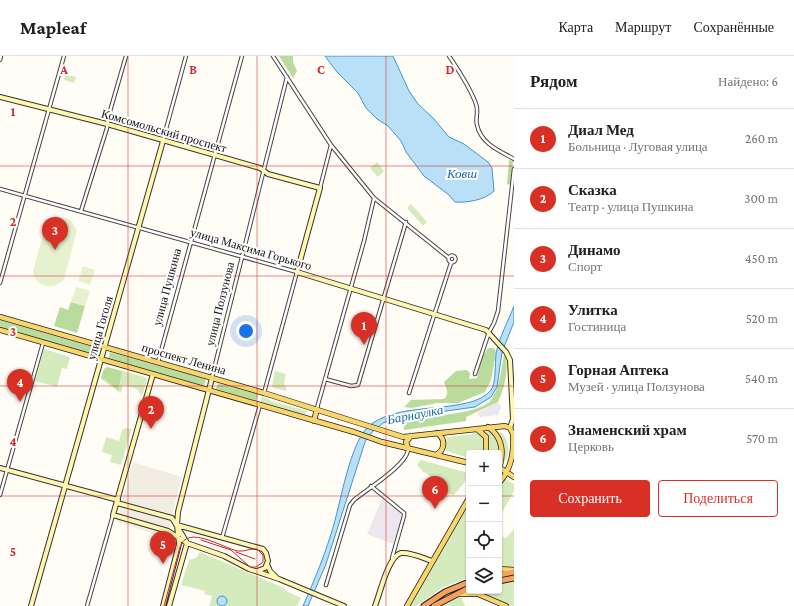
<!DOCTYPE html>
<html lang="ru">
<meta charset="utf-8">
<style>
:root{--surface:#fff;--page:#f6f6f6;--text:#202124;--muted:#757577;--line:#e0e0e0;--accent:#d93025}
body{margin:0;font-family:"Crimson Pro",serif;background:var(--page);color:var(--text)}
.controls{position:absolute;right:12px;bottom:12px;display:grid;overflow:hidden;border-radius:4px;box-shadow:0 1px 3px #0004}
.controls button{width:36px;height:36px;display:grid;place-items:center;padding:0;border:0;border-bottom:1px solid var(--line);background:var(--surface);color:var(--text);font:20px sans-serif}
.you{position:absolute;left:246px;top:275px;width:14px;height:14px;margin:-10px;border:3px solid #fff;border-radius:50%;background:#1a73e8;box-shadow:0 0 0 6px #1a73e833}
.badge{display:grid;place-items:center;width:26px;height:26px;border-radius:50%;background:var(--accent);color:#fff;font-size:13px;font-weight:700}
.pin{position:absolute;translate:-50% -33px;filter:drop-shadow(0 1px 2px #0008)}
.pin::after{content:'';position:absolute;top:21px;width:14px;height:12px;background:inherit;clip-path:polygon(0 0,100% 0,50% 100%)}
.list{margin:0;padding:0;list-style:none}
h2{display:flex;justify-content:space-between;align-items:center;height:52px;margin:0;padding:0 16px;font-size:17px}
h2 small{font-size:13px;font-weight:400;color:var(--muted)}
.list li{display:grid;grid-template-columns:26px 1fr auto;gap:12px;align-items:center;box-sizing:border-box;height:60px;padding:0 16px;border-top:1px solid var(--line)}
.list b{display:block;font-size:15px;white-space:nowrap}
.list p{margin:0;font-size:13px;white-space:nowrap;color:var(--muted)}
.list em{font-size:13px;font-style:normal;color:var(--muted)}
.actions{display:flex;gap:8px;padding:12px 16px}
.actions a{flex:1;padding:9px 0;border:1px solid var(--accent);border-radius:4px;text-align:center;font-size:14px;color:var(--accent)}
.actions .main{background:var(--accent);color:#fff}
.icon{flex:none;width:22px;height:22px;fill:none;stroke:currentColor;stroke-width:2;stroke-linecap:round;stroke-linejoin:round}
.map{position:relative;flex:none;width:514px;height:550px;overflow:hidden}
header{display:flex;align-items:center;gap:24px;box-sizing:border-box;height:56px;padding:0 20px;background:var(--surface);border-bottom:1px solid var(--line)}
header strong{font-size:19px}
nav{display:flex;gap:22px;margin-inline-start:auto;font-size:14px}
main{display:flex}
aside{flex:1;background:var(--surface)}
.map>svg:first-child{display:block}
</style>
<header>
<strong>Mapleaf</strong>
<nav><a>Карта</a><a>Маршрут</a><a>Сохранённые</a></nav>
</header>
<main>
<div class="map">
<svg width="514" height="550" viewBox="0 0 514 550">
<rect width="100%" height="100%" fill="#fffdf5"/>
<path fill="#eee6ef" d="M498,346L501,351L498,359L480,361L477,357Z
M382,443L400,457L402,461L393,488L367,478Z"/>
<path fill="#d5ebbd" d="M65,18L76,21L74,27L64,24Z
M377,106L384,115L378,121L370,112Z
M411,148L427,166L423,170L407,152Z
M44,293L70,301L67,313L62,312L57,331L35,325Z
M107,311L145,321L147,323L142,340L137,333L123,329L121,337L102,324L101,322L104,313Z
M275,315L286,318L284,327L286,332V335L273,332L272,329Z
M262,340L271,345L307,355L305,359L260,347Z
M126,372L132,373L121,409L110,406L112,399L102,396L106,381L119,385L122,374Z
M490,375C497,382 500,388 499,397H488V382L485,376Z
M501,376C509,382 511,399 504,406L503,386L499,377Z
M480,377L485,381V397H469V402L446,395L445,393L447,381Z
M421,404L468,417L469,421L453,440L431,424L433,423L425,416L424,417L417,409Z
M506,423L514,428V435L500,460L499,431Z
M469,446V463L466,474L469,493V521L442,532L416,550H409Z
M514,473V512L499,510V480L506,482Z
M200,496L286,533V535L301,542L297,550H209L212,540L204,538L205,535L181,529L189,504L196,502Z
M514,523V550H510L485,538L470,536L499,535V526Z
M461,541L465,550H442Z"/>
<path fill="#b9dc9c" d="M279,0H293V6L297,15L293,22Z
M509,104L513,105L511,129L507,128Z
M71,246L85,250L77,277L54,270L60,251L68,254Z
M0,264L97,292L95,299L0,272Z
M488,292H494L496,296L491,324L485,336L458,347H437L412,352L404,351L411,344L444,343C450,337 446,332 444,326L456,315L467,314L470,317L469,323L477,322L481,303Z
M110,296L206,323L204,330L108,303Z
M504,299L506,300C508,317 505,331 498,346L466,361V365L404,374V362C423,360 480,359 491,344C500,331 501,314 504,299Z
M107,311L122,315L118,335L106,324L101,322L104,313Z
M218,327L258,338L256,345L216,333Z"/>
<path fill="#e6f2cf" d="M56,160L70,163L77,174L64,223C54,236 34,231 33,215L46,168Z
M83,210L95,214L90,229L78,225Z
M76,231L90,235L85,250L71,246Z"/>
<path fill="#f1ede2" d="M133,406L182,421L166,482L117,466Z"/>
<path fill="#b9e0f7" stroke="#3f96cf" d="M325,0H393L409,35L418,48L434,63L449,81L464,88L488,106L492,112L494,135C485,144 467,147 455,146L449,139L424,120L406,96L401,85L388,70L377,63L366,52L358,37L337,16Z
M514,250V266L502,296L497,331L491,341L475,351L396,362L383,367L372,376L365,386L326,508L308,550H303C315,523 326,496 334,468C341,443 350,391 366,373C394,342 470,361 491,334C496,328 495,307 496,298C499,282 508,265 514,250Z
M217 545a5 5 0 1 1 10 0a5 5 0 1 1-10 0Z"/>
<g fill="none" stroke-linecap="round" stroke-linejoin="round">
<g stroke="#444" stroke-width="4.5">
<path id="street" d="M273,0L331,89L374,142L449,202
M449,0C459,15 470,31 476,48C479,56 475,62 477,69C481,88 500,95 514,103
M0,4L1,0
M163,84L186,0
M320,132L331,89
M0,133L297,216L264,337
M81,155L107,72L108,62L126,0
M448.5 203a3.5 3.5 0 1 1 7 0a3.5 3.5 0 1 1-7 0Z
M0,227L64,0
M158,306L242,0
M475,318L489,276L494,267L498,255L514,113
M212,321L287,21
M325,323L351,330L358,329L406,166
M409,337L451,207
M317,352L364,185L374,142
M371,430L404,457V460L392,502
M0,439L43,287
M222,482L260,349
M326,529L350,449L354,444C366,434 410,407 408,392
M87,550L113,459"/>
</g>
<g stroke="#333" stroke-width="6">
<path id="secondary" d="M0,41L107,68L260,112L268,118L320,132L297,216L486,274L506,296L510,304L513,363L510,372
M153,318L113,459L168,475L187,487L224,500L249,513L279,523L344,550
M0,412L118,444
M117,447L172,462L186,485
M177,469L263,493L266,497L268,505L265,512L257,515
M267,508L270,515L277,522
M31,550L163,85
M163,550L179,488L177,469L178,456L212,322
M169,550L187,487
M375,550C380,538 388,500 401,497C411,496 423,502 432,505"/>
</g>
<g stroke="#222" stroke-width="6">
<path id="primary" d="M0,261L264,337L403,381L505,370L510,372L514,380
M0,274L354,376L382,386L469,407
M314,365L317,353
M488,371C503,381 504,397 499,414
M477,373L486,381V397
M408,392L406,386L411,380
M436,399C445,394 446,383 437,377
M500,412L514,421
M499,427C512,412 514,396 513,377
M469,476V478
M499,513L514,514
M459,538H478L506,550
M407,550L469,442"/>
</g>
<g stroke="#222" stroke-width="7">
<path id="highway" d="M499,519L514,516
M499,525L514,522
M424,550L445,536L469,526
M434,550L469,532"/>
</g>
<use href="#street" stroke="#fff" stroke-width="2.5"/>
<use href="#secondary" stroke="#fff6b0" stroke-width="4"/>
<use href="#primary" stroke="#f9d66b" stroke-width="4.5"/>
<use href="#highway" stroke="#f5a25d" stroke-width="5"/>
<path stroke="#c4262e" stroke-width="1" d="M236,496L255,503
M164,550L180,491C188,468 222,492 238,495C245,496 250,492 257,493L263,499V506L256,511H250L231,494L201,484"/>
</g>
<path fill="none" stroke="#d62828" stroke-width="1" stroke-opacity="0.55" d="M128,0V550M257,0V550M386,0V550M0,110H514M0,220H514M0,330H514M0,440H469M499,440H514"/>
<g text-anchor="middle" stroke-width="4" stroke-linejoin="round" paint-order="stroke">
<g font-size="12" fill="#111" stroke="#fff">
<text transform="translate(164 75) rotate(16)" y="4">Комсомольский проспект</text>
<text transform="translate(251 193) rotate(16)" y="4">улица Максима Горького</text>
<text transform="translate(167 231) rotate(-75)" y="4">улица Пушкина</text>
<text transform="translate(220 248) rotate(-76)" y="4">улица Ползунова</text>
<text transform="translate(100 272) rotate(-74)" y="4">улица Гоголя</text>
<text transform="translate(184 303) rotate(16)" y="4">проспект Ленина</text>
</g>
<g font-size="13" font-style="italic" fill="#1768a6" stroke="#fff">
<text x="462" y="122">Ковш</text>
<text transform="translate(415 358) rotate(-11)" y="5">Барнаулка</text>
</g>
</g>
<g font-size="13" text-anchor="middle" font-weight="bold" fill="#d62828" stroke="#fff" stroke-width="4" stroke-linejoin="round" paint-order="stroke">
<text x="64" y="18">A</text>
<text x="193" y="18">B</text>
<text x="321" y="18">C</text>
<text x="450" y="18">D</text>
<text x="13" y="60">1</text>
<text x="13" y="170">2</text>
<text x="13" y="280">3</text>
<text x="13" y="390">4</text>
<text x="13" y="500">5</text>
</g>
</svg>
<div class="controls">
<button>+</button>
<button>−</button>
<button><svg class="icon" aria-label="locate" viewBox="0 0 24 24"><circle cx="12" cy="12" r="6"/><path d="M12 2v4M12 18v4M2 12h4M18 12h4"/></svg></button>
<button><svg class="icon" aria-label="layers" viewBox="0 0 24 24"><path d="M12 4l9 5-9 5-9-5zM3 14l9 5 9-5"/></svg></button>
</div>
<div class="you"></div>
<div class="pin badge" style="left:364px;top:289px">1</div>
<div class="pin badge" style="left:151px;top:373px">2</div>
<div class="pin badge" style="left:55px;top:194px">3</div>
<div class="pin badge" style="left:20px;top:346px">4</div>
<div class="pin badge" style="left:163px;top:508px">5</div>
<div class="pin badge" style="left:435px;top:453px">6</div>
</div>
<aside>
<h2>Рядом<small>Найдено: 6</small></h2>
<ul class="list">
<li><span class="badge">1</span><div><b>Диал Мед</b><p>Больница · Луговая улица</p></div><em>260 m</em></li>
<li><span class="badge">2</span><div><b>Сказка</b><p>Театр · улица Пушкина</p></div><em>300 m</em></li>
<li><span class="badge">3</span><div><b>Динамо</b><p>Спорт</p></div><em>450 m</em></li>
<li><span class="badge">4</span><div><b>Улитка</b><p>Гостиница</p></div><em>520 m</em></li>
<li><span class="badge">5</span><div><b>Горная Аптека</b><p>Музей · улица Ползунова</p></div><em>540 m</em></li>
<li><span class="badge">6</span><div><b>Знаменский храм</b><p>Церковь</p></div><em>570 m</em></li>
</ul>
<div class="actions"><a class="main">Сохранить</a><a>Поделиться</a></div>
</aside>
</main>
